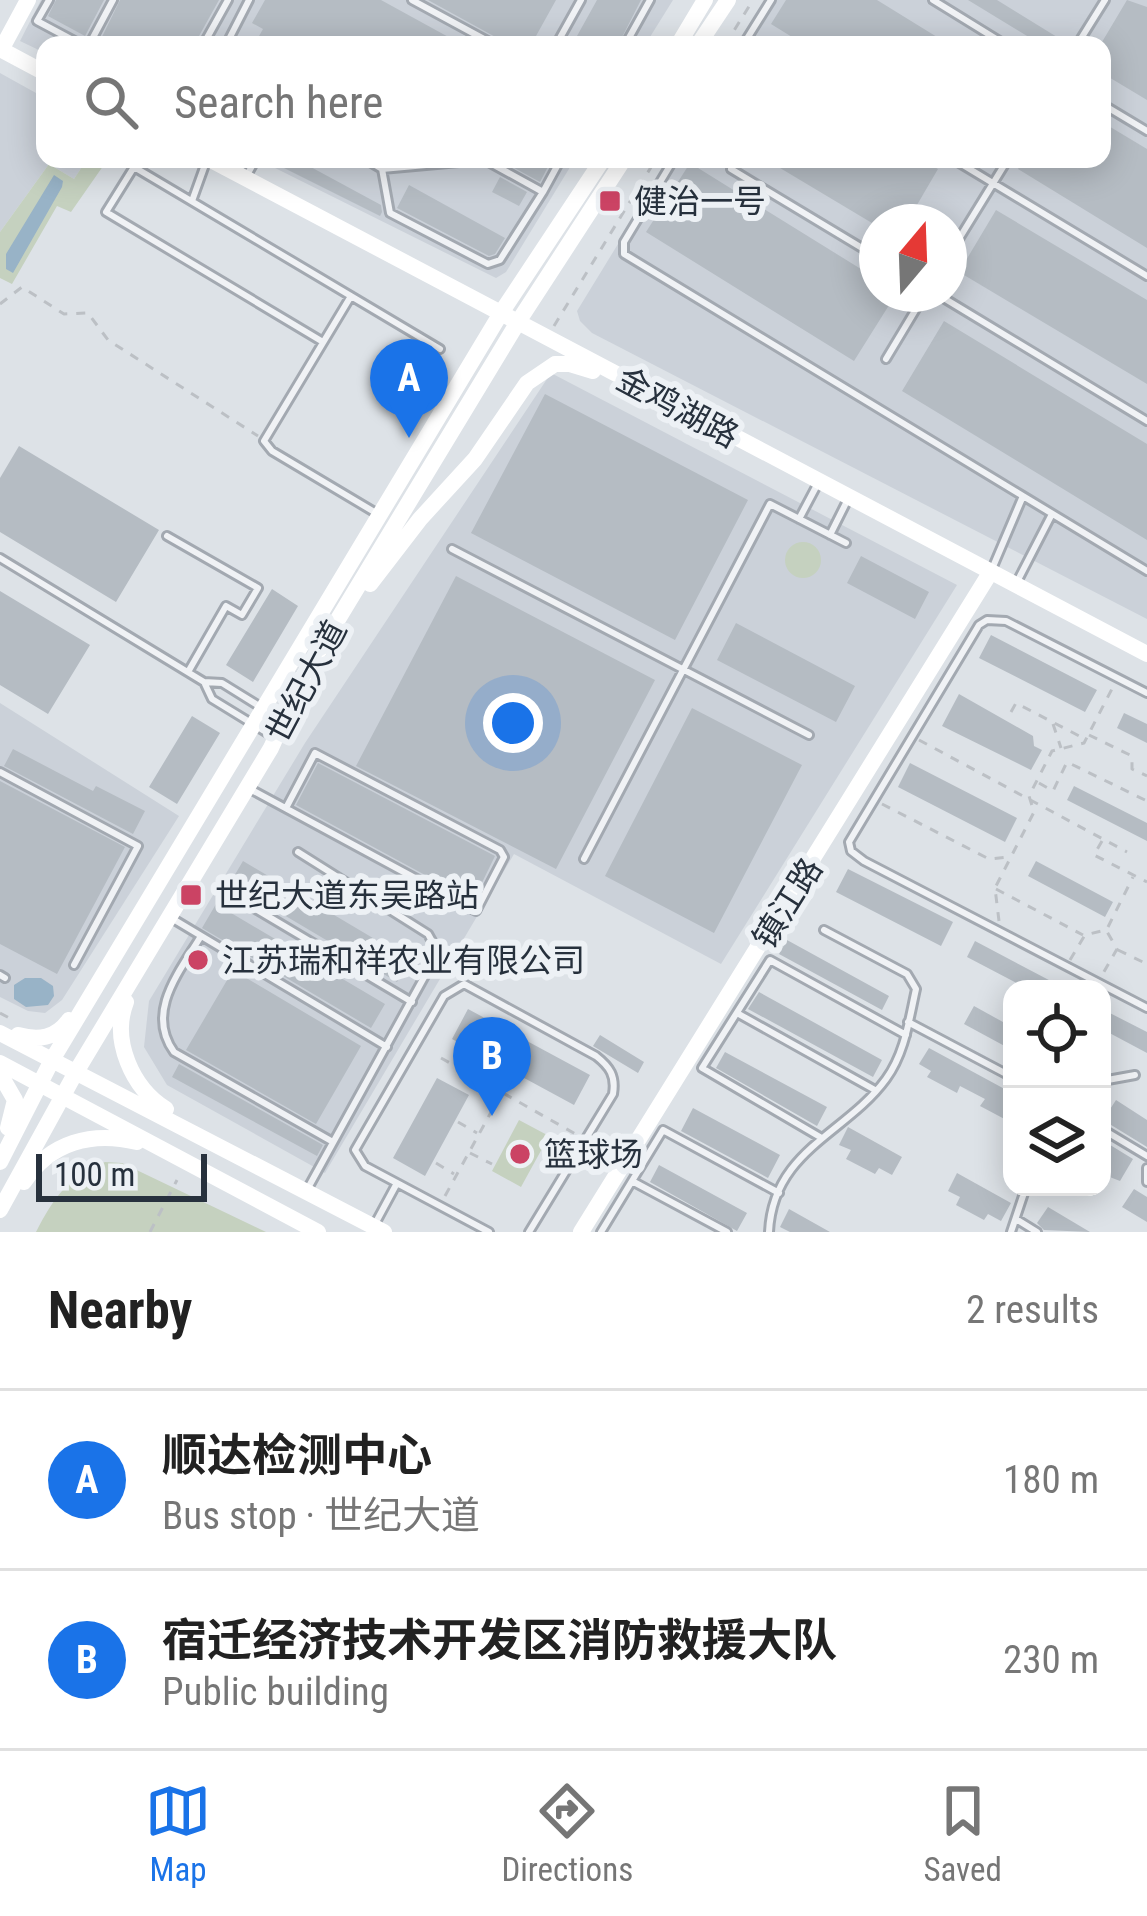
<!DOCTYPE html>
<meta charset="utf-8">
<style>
:root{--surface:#fff;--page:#f2f2f2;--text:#222;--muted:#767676;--line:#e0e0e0;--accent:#1a73e8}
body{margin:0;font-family:"Roboto Condensed","Noto Sans SC",sans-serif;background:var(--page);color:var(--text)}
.controls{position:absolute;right:36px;bottom:36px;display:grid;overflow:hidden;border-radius:24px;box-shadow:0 6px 30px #0003}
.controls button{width:108px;height:108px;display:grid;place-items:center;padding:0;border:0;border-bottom:3px solid var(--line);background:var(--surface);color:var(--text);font:60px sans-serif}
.compass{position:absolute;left:859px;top:204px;width:108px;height:108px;border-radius:50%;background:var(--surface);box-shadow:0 6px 30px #0003;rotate:19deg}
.scale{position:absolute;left:36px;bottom:30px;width:171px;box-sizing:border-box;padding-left:12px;border:6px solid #27313d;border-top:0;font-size:33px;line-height:42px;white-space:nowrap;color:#27313d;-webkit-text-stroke:9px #edf1f5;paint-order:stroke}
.you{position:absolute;left:513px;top:723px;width:42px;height:42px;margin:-30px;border:9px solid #fff;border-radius:50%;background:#1a73e8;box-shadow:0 0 0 18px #1a73e833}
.badge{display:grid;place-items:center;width:78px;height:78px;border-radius:50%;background:var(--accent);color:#fff;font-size:39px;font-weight:700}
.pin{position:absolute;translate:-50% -99px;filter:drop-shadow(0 3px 6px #0008)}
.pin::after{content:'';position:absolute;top:63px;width:42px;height:36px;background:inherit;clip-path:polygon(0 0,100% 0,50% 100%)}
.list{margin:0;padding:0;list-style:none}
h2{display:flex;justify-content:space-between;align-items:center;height:156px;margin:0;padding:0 48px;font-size:51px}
h2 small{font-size:39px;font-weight:400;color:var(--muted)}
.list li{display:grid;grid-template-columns:78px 1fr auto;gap:36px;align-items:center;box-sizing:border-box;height:180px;padding:0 48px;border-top:3px solid var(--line)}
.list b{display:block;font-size:45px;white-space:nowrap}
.list p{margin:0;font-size:39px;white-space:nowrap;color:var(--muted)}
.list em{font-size:39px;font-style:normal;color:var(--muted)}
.icon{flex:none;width:66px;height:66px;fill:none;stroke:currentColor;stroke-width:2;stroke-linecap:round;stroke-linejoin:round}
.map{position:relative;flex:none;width:1147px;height:1232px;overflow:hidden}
.search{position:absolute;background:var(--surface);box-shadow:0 6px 30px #0003;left:36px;right:36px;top:36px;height:132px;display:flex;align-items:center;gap:30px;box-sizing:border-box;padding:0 42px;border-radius:24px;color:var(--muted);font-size:45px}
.sheet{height:516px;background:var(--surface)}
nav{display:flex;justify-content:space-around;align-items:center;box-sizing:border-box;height:168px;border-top:3px solid var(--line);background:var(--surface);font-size:33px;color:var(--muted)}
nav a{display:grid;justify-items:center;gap:6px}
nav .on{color:var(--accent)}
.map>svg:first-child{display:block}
</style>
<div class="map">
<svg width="1147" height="1232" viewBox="0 0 1147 1232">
<rect width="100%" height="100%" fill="#dde2e7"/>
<path fill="#cbd1d9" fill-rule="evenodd" d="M41,0H673L645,45H45V53L20,41Z
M768,0H1147V619L592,333L580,321L577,311L670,159H1102V45H740ZM877,222H949V294H877Z
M0,73L45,98V159H87L74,179L49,164L0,232Z
M257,159H575L506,272L496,278Z
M551,373L957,585L721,964L514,854L325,1173L167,1085L144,1047L149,1001L305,743Z
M0,703L179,816L62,1000L45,1013L28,1011L0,997Z"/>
<path fill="#c5d1bf" d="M87,159H108L71,212L57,206L12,284L0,278V232L49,164L74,179Z
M785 560a18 18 0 1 1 36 0a18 18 0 1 1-36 0Z
M519,1120L549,1136L521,1187L492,1171Z
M105,1162L122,1163L266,1232H36C53,1199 69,1175 105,1162Z"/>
<path fill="#98b3c7" d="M54,175L63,181L62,187L13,273L6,269V254Z
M25,978H41L53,986L54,996L48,1005L26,1007L14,999V985Z"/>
<path fill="#b5bcc3" d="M56,0H104L85,36L48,16Z
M120,0H219L194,45H102L99,43Z
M265,0H381L463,45H254L263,29L252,23Z
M428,0H556L531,45H510Z
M597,0H641L618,45H572Z
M786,0H877L950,45H805L771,24Z
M968,0H997L1070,45H1042Z
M1127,0L1147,7V100L1102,73V42Z
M1102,122L1147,149V248L1018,169L1024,159H1102Z
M266,159H296L381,205L382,212L380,216Z
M510,159H552L540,182L507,164Z
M765,159H921L938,169L907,222H877V226Z
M690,163L877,279V294H896L854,361L646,232Z
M500,177L527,192L519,206L492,192Z
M409,185L505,238L495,254L489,256L397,208Z
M996,210L1147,300V384L959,272Z
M944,321L1147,444V540L902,391Z
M545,394L748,500L675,640L471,533Z
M19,446L159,530L116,602L0,532V478Z
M861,556L929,592L915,619L847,583Z
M456,576L655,680L556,869L356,766Z
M272,589L298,606L253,682L226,665Z
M0,591L90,645L48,714L0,685Z
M736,623L855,686L836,722L717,660Z
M991,635L1097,690L1085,712L979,658Z
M959,694L1033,736L1034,746L1042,750L1031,770L942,726Z
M692,708L802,765L714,933L605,876Z
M1124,713L1147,724V743L1117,728Z
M192,716L220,733L177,804L149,787Z
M13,749L93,791L96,786L145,811L133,834L4,766Z
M318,763L495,856L473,901L296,805Z
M910,763L1017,818L1005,842L898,787Z
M0,781L125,847L57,974L0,944Z
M1074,786L1147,823V841L1067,800Z
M243,861L410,960L397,982L230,883Z
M1036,861L1113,902L1105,917L1028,876Z
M848,869L953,922L941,946L836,892Z
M216,904L385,1004L371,1028L202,928Z
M787,940L889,996L882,1010L779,954Z
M975,941L1066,989H1028L967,957Z
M233,970L361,1046L316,1124L186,1050Z
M759,992L882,1060L873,1077L748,1009Z
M974,1006L1012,1027V1050L964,1024Z
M468,1009L590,1075L574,1105L452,1039Z
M1102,1009L1147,1032V1053L1102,1029Z
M600,1035L644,1062L638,1073L593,1046Z
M929,1048L1012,1093V1123L980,1106L985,1099L960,1086L957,1093L927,1077L931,1071L919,1064Z
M725,1052L827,1107L817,1126L716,1068Z
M179,1064L323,1145L317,1156L172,1077Z
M437,1078L469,1095L425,1176L393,1158Z
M1116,1100L1147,1120V1147L1103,1120Z
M693,1108L780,1155L768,1178L681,1131Z
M848,1127L902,1157L892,1175L879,1168L875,1174L846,1159L851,1150L839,1145Z
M1102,1140L1133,1159L1120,1181L1102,1174Z
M659,1165L747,1213L737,1231L650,1182Z
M957,1173L1011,1203L1001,1221L988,1214L984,1220L956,1205L960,1197L948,1191Z
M1134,1189L1147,1197V1222L1122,1207Z
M1048,1207L1090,1232L1044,1230L1037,1223Z
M789,1209L830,1232H790L780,1227Z"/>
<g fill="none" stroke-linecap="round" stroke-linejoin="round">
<g stroke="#a3a9b1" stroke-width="12">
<path id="lane" d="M49,0L37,21L82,45
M412,0L495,45
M933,0L1006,45
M763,43L766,45
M89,45L113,0
M203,45L228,0
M226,45L249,0
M556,45L581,0
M625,45L650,0
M743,45L771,0
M1077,45L1105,0
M1102,104L1147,131
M365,159L382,169L492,159
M674,159L624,242V254L1023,496
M953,159L1147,276
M485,160L543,192L561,159
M382,169L390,213L488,264L500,260L543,192
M731,169L877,257
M247,175L256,159
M192,201L206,162
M949,255L1008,159
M937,294L1147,421
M351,296L264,441L272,451L376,513
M323,342L106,212L134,167L440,349
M886,359L925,294
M799,519L817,485
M830,535L847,501
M167,536L258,588L242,615L226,606L188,672
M452,549L809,735
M0,558L204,682
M992,569L1023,496L1147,571
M1018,580L1052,514
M1147,693L1006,621L987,620L979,625L849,842L851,851L864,861L1147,1008
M274,737L212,699L204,682L222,683L280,719
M0,772L138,846L74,965
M250,789L476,911L504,857L500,850L315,753L286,808
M298,852L428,934L438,952L308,1188
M584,859L770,504L846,543
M227,892L412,1002
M173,919L387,1047
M201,936C180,971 145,1012 174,1052L333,1142
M0,975L5,978
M737,1013L875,1090
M908,1022L1012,1077
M1102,1081L1135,1075
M1102,1129L1147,1156
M820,1137L702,1068L770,960L906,1035
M586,1140L620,1161
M1147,1168V1182
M632,1181L727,1232
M1016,1219L1037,1232
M376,1222L397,1183
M489,1232L365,1166L355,1150L444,996L464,984L596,1056C610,1067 616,1076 613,1094L529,1232
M601,1232L663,1130L779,1193
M769,1232C773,1150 846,1134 886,1079C905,1053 909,1020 916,989L907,974L824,930
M1011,1232L1026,1187"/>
</g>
<path stroke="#bcc0c5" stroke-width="3" stroke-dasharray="9 9" stroke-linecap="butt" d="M725,45L753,0
M0,304L22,287L64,314L88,313L108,340L258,436
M554,326L656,159
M1011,712L1016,703L1085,739
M1053,724L1061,748
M1089,735L1132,756V769L1147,776
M919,740L1127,852
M1039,783L1053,791L1067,762L1147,801
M882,804L989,859L1009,857
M1102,841L1094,855L1147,882
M996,889L1083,935
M999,921L995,888L1034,812L1029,796L1052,751L1084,743L1114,685
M1108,927L1133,877
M1118,950L1147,964
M1070,960L1085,935L1106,930L1117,949L1101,977
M0,1013L13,1020
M441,1058L579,1136
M458,1122L477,1133
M470,1153L492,1164
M436,1163L454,1174
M445,1196L501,1094
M150,1232L177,1180"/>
<use href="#lane" stroke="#f0f2f5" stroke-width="6"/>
<path stroke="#fff" stroke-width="16" d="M678,45L705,0
M698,45L728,0
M0,49L45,73
M1,50L28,0
M209,159L1147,654
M370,584L420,519L475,459L527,383L555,364H570L593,371
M126,1002C111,1040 132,1088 166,1109
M0,1033L384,1232
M18,1035C39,1041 56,1038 69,1020
M0,1063L318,1232
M0,1074L15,1100L8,1128
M0,1162L52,1060L501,313L603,159
M24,1182C50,1142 92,1131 137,1142
M0,1210L76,1072L271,748L303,677L518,322L624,159
M581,1232L990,573"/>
</g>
<g fill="#cb4364" stroke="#edf1f5" stroke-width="4.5">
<rect x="598" y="189" width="24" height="24" rx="6"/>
<rect x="179" y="883" width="24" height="24" rx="6"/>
<circle cx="198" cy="960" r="12"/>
<circle cx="520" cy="1154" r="12"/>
</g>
<g text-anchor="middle" stroke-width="12" stroke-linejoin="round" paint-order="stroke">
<g font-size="33" fill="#27313d" stroke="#edf1f5" text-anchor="start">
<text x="634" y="213">健治一号</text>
<text x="215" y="907">世纪大道东吴路站</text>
<text x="222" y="972">江苏瑞和祥农业有限公司</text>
<text x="544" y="1166">篮球场</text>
</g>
<g font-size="33" fill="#27313d" stroke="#edf1f5">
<text transform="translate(678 407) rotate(28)" y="12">金鸡湖路</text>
<text transform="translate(306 681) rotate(-62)" y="12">世纪大道</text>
<text transform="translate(787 903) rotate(-58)" y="12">镇江路</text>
</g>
</g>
</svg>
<div class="controls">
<button><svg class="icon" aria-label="locate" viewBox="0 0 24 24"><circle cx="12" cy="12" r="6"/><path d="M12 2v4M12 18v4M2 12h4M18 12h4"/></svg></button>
<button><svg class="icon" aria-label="layers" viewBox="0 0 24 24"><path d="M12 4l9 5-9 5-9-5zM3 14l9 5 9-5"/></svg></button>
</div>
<svg class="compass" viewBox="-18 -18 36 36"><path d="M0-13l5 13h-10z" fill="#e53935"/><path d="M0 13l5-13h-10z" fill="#767676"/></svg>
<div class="scale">100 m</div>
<div class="you"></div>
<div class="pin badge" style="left:409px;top:438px">A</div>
<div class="pin badge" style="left:492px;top:1116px">B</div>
<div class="search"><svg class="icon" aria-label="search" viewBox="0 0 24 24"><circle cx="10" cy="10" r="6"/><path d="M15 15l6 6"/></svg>Search here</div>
</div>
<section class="sheet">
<h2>Nearby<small>2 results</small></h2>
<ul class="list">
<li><span class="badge">A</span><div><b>顺达检测中心</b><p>Bus stop · 世纪大道</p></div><em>180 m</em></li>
<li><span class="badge">B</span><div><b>宿迁经济技术开发区消防救援大队</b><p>Public building</p></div><em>230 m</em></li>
</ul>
</section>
<nav>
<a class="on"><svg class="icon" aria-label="map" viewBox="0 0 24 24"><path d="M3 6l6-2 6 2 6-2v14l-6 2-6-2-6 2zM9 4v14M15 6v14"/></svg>Map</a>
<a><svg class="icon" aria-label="directions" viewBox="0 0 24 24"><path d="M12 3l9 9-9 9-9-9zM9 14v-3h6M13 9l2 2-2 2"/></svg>Directions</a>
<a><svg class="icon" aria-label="saved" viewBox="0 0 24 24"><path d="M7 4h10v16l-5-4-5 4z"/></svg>Saved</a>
</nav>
